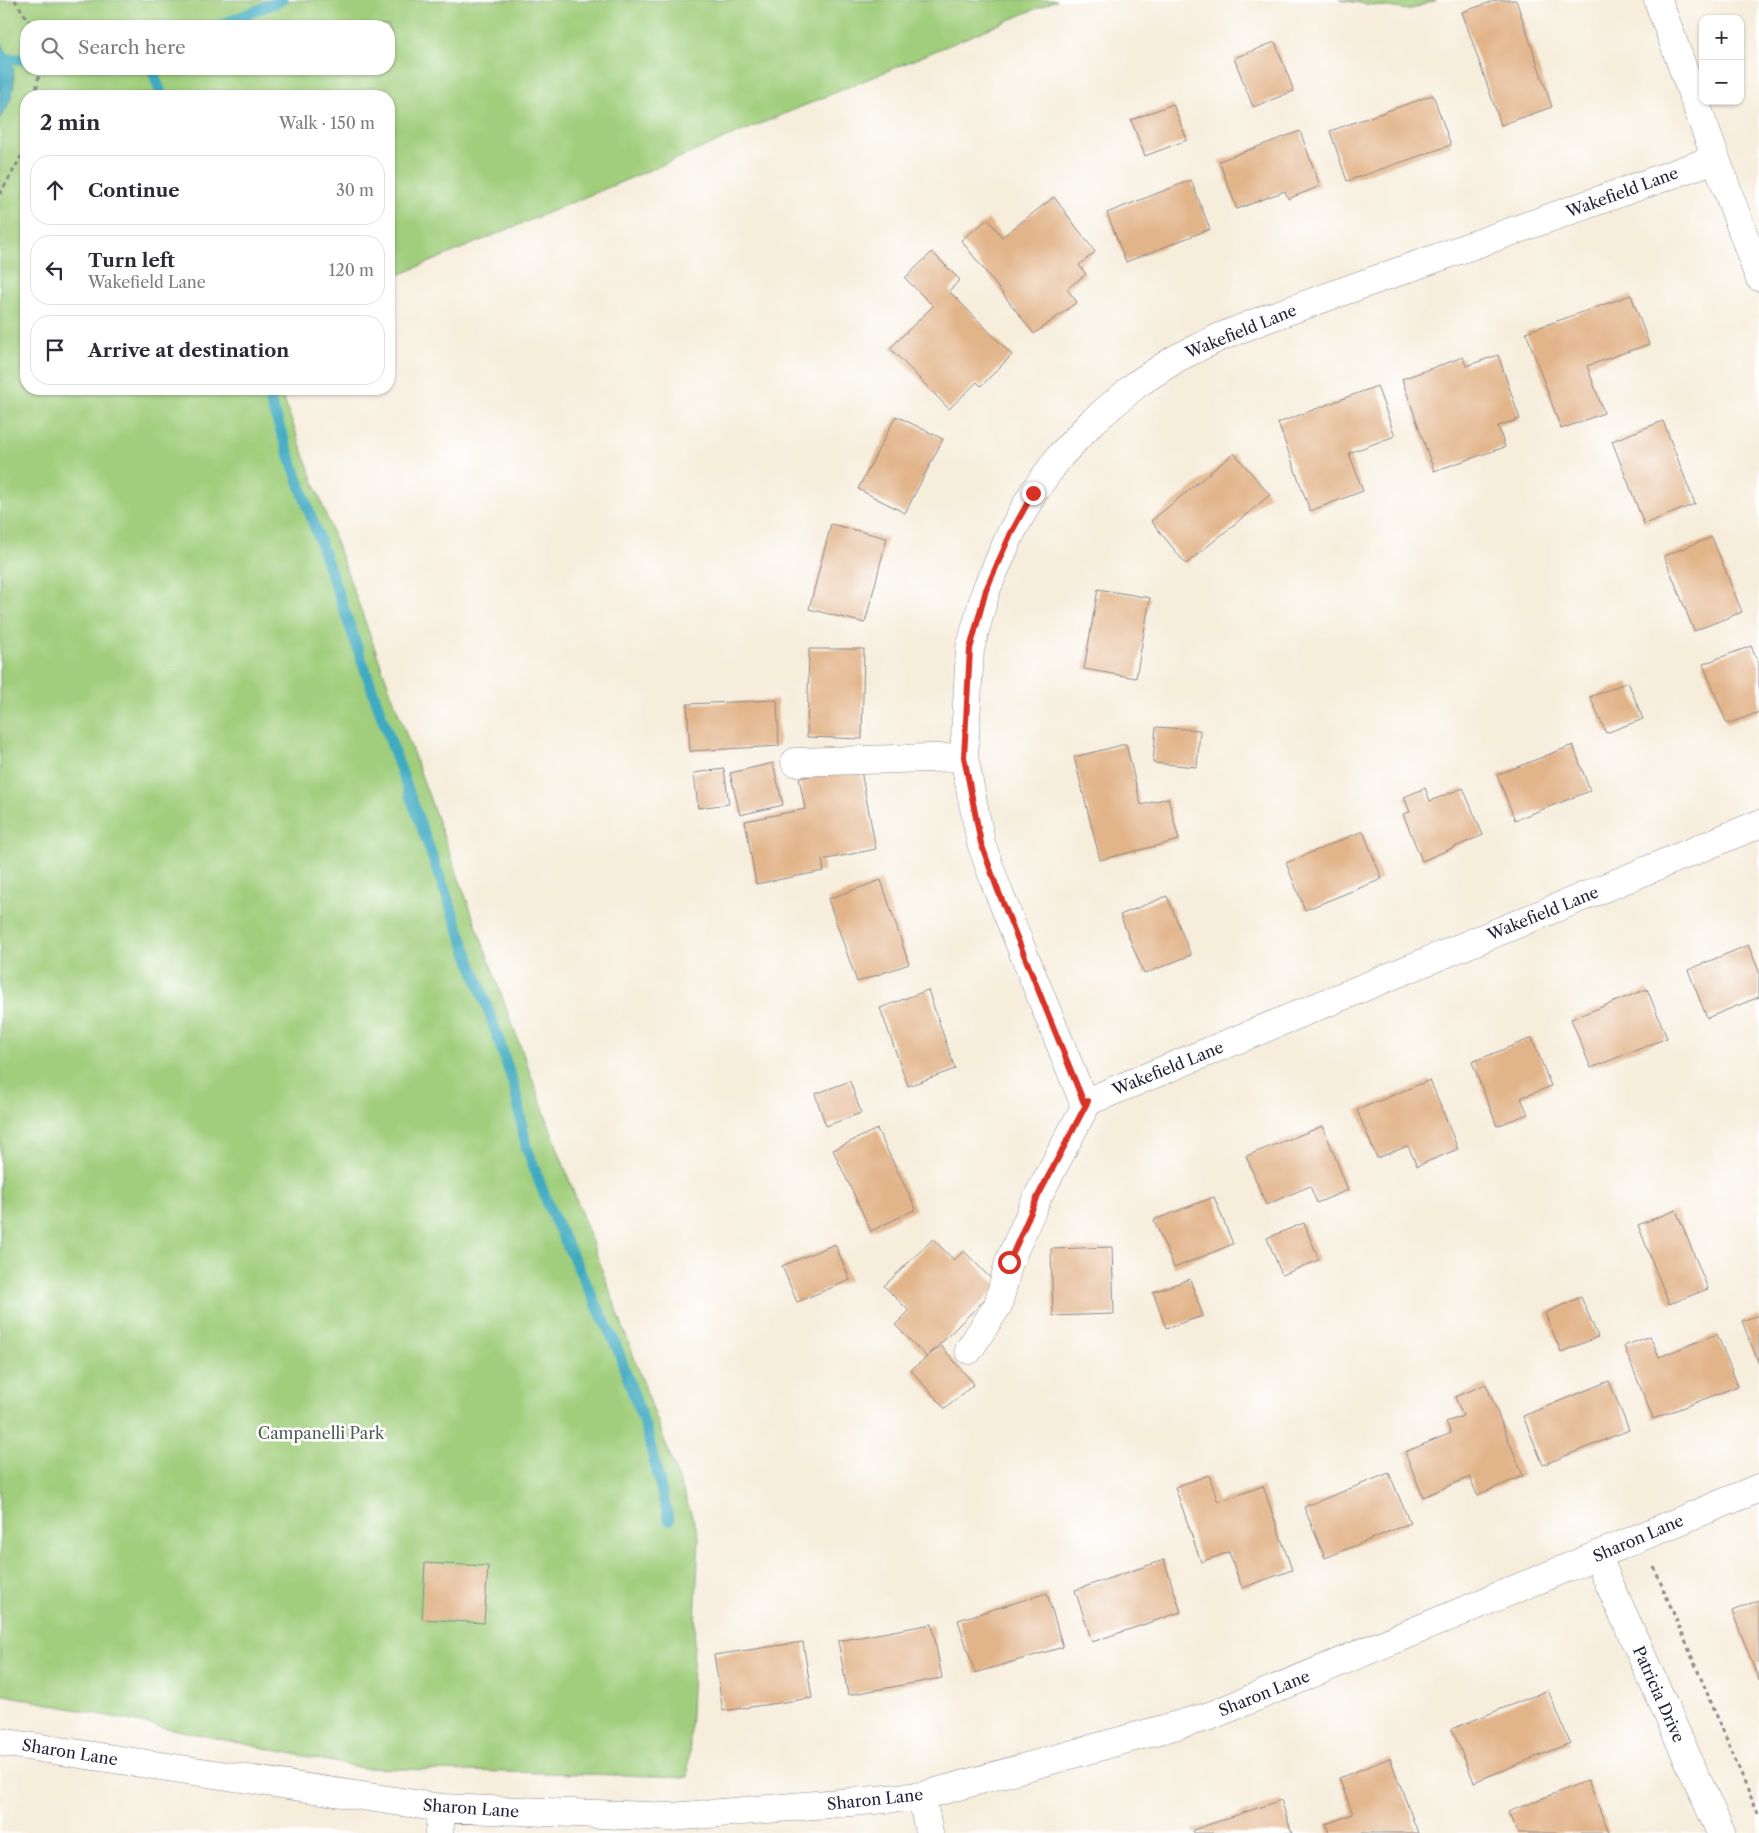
<!DOCTYPE html>
<meta charset="utf-8">
<style>
:root{--surface:#fff;--page:#f2f2f3;--text:#2b2b33;--muted:#7c7c81;--line:#e1e1e2}
body{margin:0;font-family:"Libre Caslon Text",serif;background:var(--page);color:var(--text)}
.controls{position:absolute;right:15px;top:15px;display:grid;overflow:hidden;border-radius:10px;box-shadow:0 1px 4px #0004}
.controls button{width:45px;height:45px;display:grid;place-items:center;padding:0;border:0;border-bottom:1px solid var(--line);background:var(--surface);color:var(--text);font:25px sans-serif}
.stop{position:absolute;width:15px;height:15px;margin:-11px;border:4px solid #d93025;border-radius:50%;background:#fff}
.stop.end{background:#d93025;border-color:#fff;box-shadow:0 1px 5px #0008}
.list{margin:0;padding:0;list-style:none}
h2{display:flex;justify-content:space-between;align-items:center;height:65px;margin:0;padding:0 20px;font-size:21px}
h2 small{font-size:16px;font-weight:400;color:var(--muted)}
.list li{display:grid;grid-template-columns:32px 1fr auto;gap:15px;align-items:center;box-sizing:border-box;height:70px;margin:0 10px 10px;padding:0 10px;border:1px solid var(--line);border-radius:20px}
.list b{display:block;font-size:19px;white-space:nowrap}
.list p{margin:0;font-size:16px;white-space:nowrap;color:var(--muted)}
.list em{font-size:16px;font-style:normal;color:var(--muted)}
.icon{flex:none;width:28px;height:28px;fill:none;stroke:currentColor;stroke-width:2;stroke-linecap:round;stroke-linejoin:round}
.map{position:relative;flex:none;width:1759px;height:1833px;overflow:hidden}
.search{position:absolute;background:var(--surface);box-shadow:0 1px 4px #0004;left:20px;top:20px;width:375px;height:55px;display:flex;align-items:center;gap:12px;box-sizing:border-box;padding:0 18px;border-radius:20px;color:var(--muted);font-size:19px}
.panel{position:absolute;background:var(--surface);box-shadow:0 1px 4px #0004;left:20px;top:90px;width:375px;height:305px;border-radius:20px}
.map>svg:first-child{display:block}
</style>
<div class="map">
<svg width="1759" height="1833" viewBox="0 0 1759 1833">
<rect width="100%" height="100%" fill="#fff"/>
<filter id="ink" filterUnits="userSpaceOnUse"><feTurbulence type="fractalNoise" baseFrequency=".02" numOctaves="2"/><feDisplacementMap in="SourceGraphic" scale="10" xChannelSelector="R" yChannelSelector="G"/><feConvolveMatrix kernelMatrix="1 2 1 2 8 2 1 2 1" color-interpolation-filters="sRGB"/></filter>
<filter id="wash" filterUnits="userSpaceOnUse"><feTurbulence type="fractalNoise" baseFrequency=".0096" numOctaves="4" result="noise"/><feDisplacementMap in="SourceGraphic" scale="20" xChannelSelector="R" yChannelSelector="G"/><feGaussianBlur stdDeviation="1.12" result="paint"/><feColorMatrix in="noise" values="0 0 0 0 0 0 0 0 0 0 0 0 0 0 0 0 0 1.4 0 .05"/><feComposite in="paint" operator="in"/></filter>
<g filter="url(#wash)">
<rect width="100%" height="100%" fill="#f6eddb"/>
<path fill="#a0ce7c" stroke="#61785c" fill-rule="evenodd" d="M0,0H1057L389,279V96H26V389H280L699,1535L688,1777L362,1768L0,1694ZM26,26H389V69H26Z
M1339,0H1437L1408,10Z"/>
<path fill="#41aac1" stroke="#32667e" d="M0,41C3,47 8,53 10,58C18,78 13,102 0,118Z"/>
<g fill="none" stroke-linecap="round" stroke-linejoin="round">
<path stroke="#41aac1" stroke-width="11" d="M218,26L282,0
M0,62L11,59H26
M152,69L162,96
M266,389L395,754L494,1026L515,1089L526,1146L551,1212L616,1345L647,1432L669,1520"/>
</g>
<g id="blocks">
<path fill="#e2b489" d="M1497,0H1516L1552,107L1501,125L1462,12Z
M1275,42L1294,91L1253,107L1234,58Z
M1433,95L1451,145L1347,181L1330,131Z
M1173,104L1187,140L1145,156L1131,120Z
M1300,131L1320,186L1288,199L1285,191L1237,209L1219,161Z
M1191,180L1210,229L1126,262L1107,213Z
M1054,197L1095,252L1079,265L1086,274L1067,289L1077,302L1034,334L961,240L988,219L1002,237Z
M932,252L960,280L949,291L1012,355L981,386L977,382L949,409L890,348L933,306L905,278Z
M1631,295L1649,344L1587,366L1604,413L1561,429L1526,332Z
M1498,355L1520,419L1498,426L1505,447L1434,471L1402,379L1463,357L1466,366Z
M1377,386L1395,436L1349,453L1363,491L1310,511L1278,423Z
M896,416L943,439L905,513L858,489Z
M1663,421L1695,504L1644,524L1612,441Z
M1234,453L1270,495L1186,564L1151,521Z
M831,524L887,538L865,623L809,609Z
M1712,537L1742,612L1694,631L1664,556Z
M1098,589L1150,598L1136,678L1084,669Z
M1751,646L1759,665V712L1727,724L1703,664Z
M809,649H864L862,739L807,737Z
M1628,682L1643,719L1606,733L1590,697Z
M777,700L779,746L690,751L687,704Z
M1156,727L1200,730L1197,767L1153,763Z
M1126,744L1141,805L1168,798L1179,840L1100,860L1074,757Z
M1573,745L1590,791L1515,820L1497,775Z
M773,763L783,805L740,815L730,773Z
M860,766L876,849L822,860L824,871L756,884L745,821L805,809L799,778Z
M724,769L729,804L698,808L694,773Z
M1425,788L1430,801L1463,788L1483,835L1422,861L1403,814L1410,812L1404,797Z
M1363,831L1382,879L1305,910L1286,863Z
M881,880L909,964L857,982L828,899Z
M1167,896L1191,955L1144,974L1120,915Z
M1748,945L1759,971V997L1707,1018L1688,970Z
M1647,989L1667,1038L1591,1068L1571,1019Z
M928,990L955,1069L908,1086L880,1008Z
M1532,1038L1551,1086L1521,1098L1528,1114L1497,1126L1472,1062Z
M1430,1080L1458,1149L1417,1166L1408,1146L1377,1158L1357,1110Z
M850,1081L861,1113L826,1126L815,1094Z
M1323,1126L1348,1190L1317,1203L1310,1186L1266,1205L1246,1156Z
M877,1129L916,1209L871,1231L833,1150Z
M1214,1197L1233,1244L1174,1268L1154,1220Z
M1676,1210L1708,1289L1669,1304L1638,1225Z
M1304,1223L1319,1260L1282,1275L1267,1238Z
M933,1239L954,1260L964,1251L998,1286L929,1355L941,1346L974,1384L945,1409L911,1370L927,1357L895,1325L909,1311L884,1286Z
M835,1244L850,1280L797,1302L782,1266Z
M1112,1247L1114,1314L1053,1316L1051,1249Z
M1190,1279L1203,1316L1166,1328L1153,1292Z
M1581,1297L1598,1337L1561,1352L1545,1313Z
M1759,1315V1364L1742,1321Z
M1717,1334L1738,1386L1653,1419L1624,1346L1650,1336L1659,1357Z
M1609,1381L1629,1430L1543,1465L1523,1416Z
M1486,1384L1523,1476L1477,1495L1470,1477L1423,1497L1405,1452L1451,1433L1446,1422L1463,1416L1455,1397Z
M1389,1473L1410,1523L1325,1558L1304,1507Z
M1209,1475L1218,1502L1263,1486L1292,1570L1242,1588L1229,1552L1201,1562L1175,1487Z
M1164,1560L1181,1612L1092,1642L1075,1590Z
M425,1563L488,1566L484,1623L422,1619Z
M1047,1593L1063,1647L975,1673L958,1620Z
M1759,1600V1680L1732,1611Z
M932,1624L942,1678L848,1695L838,1641Z
M803,1642L812,1698L723,1711L714,1655Z
M1548,1690L1570,1743L1474,1782L1452,1729Z
M1390,1758L1418,1833H1329L1326,1824L1353,1814L1339,1778Z
M1588,1780L1609,1833H1517L1508,1812Z
M1281,1800L1292,1833H1194L1193,1830Z"/>
</g>
</g>
<g filter="url(#ink)">
<use href="#blocks" fill-opacity="0" stroke="#8c888b" stroke-width="1"/>
<g fill="none" stroke-linecap="round" stroke-linejoin="round">
<g stroke="#8c888b" stroke-width="29">
<path id="minor" d="M1658,0L1759,277
M1715,159L1268,318L1220,337L1177,358L1137,384L1091,423L1060,456L1033,493L1011,533L986,590L970,649L964,757L981,843L997,888L1084,1103L1759,824
M795,762L964,757
M969,1350L998,1305L1009,1262L1038,1196L1088,1101
M1597,1556L1721,1833
M0,1742L442,1808L672,1817L922,1796L1210,1716L1759,1488
M922,1796L929,1833
M439,1833L442,1808"/>
</g>
<path stroke="#8c888b" stroke-width="3" stroke-dasharray="4 4" stroke-linecap="butt" d="M15,0L32,26
M35,96L40,69
M0,194L21,157L26,136
M1654,1567L1759,1816"/>
<use href="#minor" stroke="#fff" stroke-width="28"/>
</g>
</g>
<g fill="none" stroke-linecap="round" stroke-linejoin="round" filter="url(#ink)">
<path stroke="#d93025" stroke-width="6" d="M1009,1262L1038,1196L1088,1101L1084,1103L997,888L981,843L964,757L970,649L986,590L1011,533L1033,493"/>
</g>
<g text-anchor="middle" stroke-width="5" stroke-linejoin="round" paint-order="stroke">
<g font-size="16" fill="#22223b" stroke="#fff">
<text transform="translate(1622 192) rotate(-20)" y="6">Wakefield Lane</text>
<text transform="translate(1241 331) rotate(-22)" y="6">Wakefield Lane</text>
<text transform="translate(1543 913) rotate(-22)" y="6">Wakefield Lane</text>
<text transform="translate(1168 1068) rotate(-22)" y="6">Wakefield Lane</text>
<text transform="translate(1638 1538) rotate(-23)" y="6">Sharon Lane</text>
<text transform="translate(1264 1693) rotate(-22)" y="6">Sharon Lane</text>
<text transform="translate(1659 1694) rotate(66)" y="6">Patricia Drive</text>
<text transform="translate(70 1752) rotate(9)" y="6">Sharon Lane</text>
<text transform="translate(875 1799) rotate(-6)" y="6">Sharon Lane</text>
<text transform="translate(471 1808) rotate(4)" y="6">Sharon Lane</text>
</g>
<g font-size="16" fill="#4e5e52" stroke="#fff">
<text x="321" y="1439">Campanelli Park</text>
</g>
</g>
</svg>
<div class="controls">
<button>+</button>
<button>−</button>
</div>
<div class="stop" style="left:1009px;top:1262px"></div>
<div class="stop end" style="left:1033px;top:493px"></div>
<div class="search"><svg class="icon" aria-label="search" viewBox="0 0 24 24"><circle cx="10" cy="10" r="6"/><path d="M15 15l6 6"/></svg>Search here</div>
<section class="panel">
<h2>2 min<small>Walk · 150 m</small></h2>
<ul class="list">
<li><svg class="icon" aria-label="ahead" viewBox="0 0 24 24"><path d="M12 20V5M6 11l6-6 6 6"/></svg><div><b>Continue</b></div><em>30 m</em></li>
<li><svg class="icon" aria-label="left" viewBox="0 0 24 24"><path d="M17 20v-9H6M10 6l-5 5 5 5"/></svg><div><b>Turn left</b><p>Wakefield Lane</p></div><em>120 m</em></li>
<li><svg class="icon" aria-label="arrive" viewBox="0 0 24 24"><path d="M6 21V4h12l-3 4 3 4H6"/></svg><div><b>Arrive at destination</b></div></li>
</ul>
</section>
</div>
